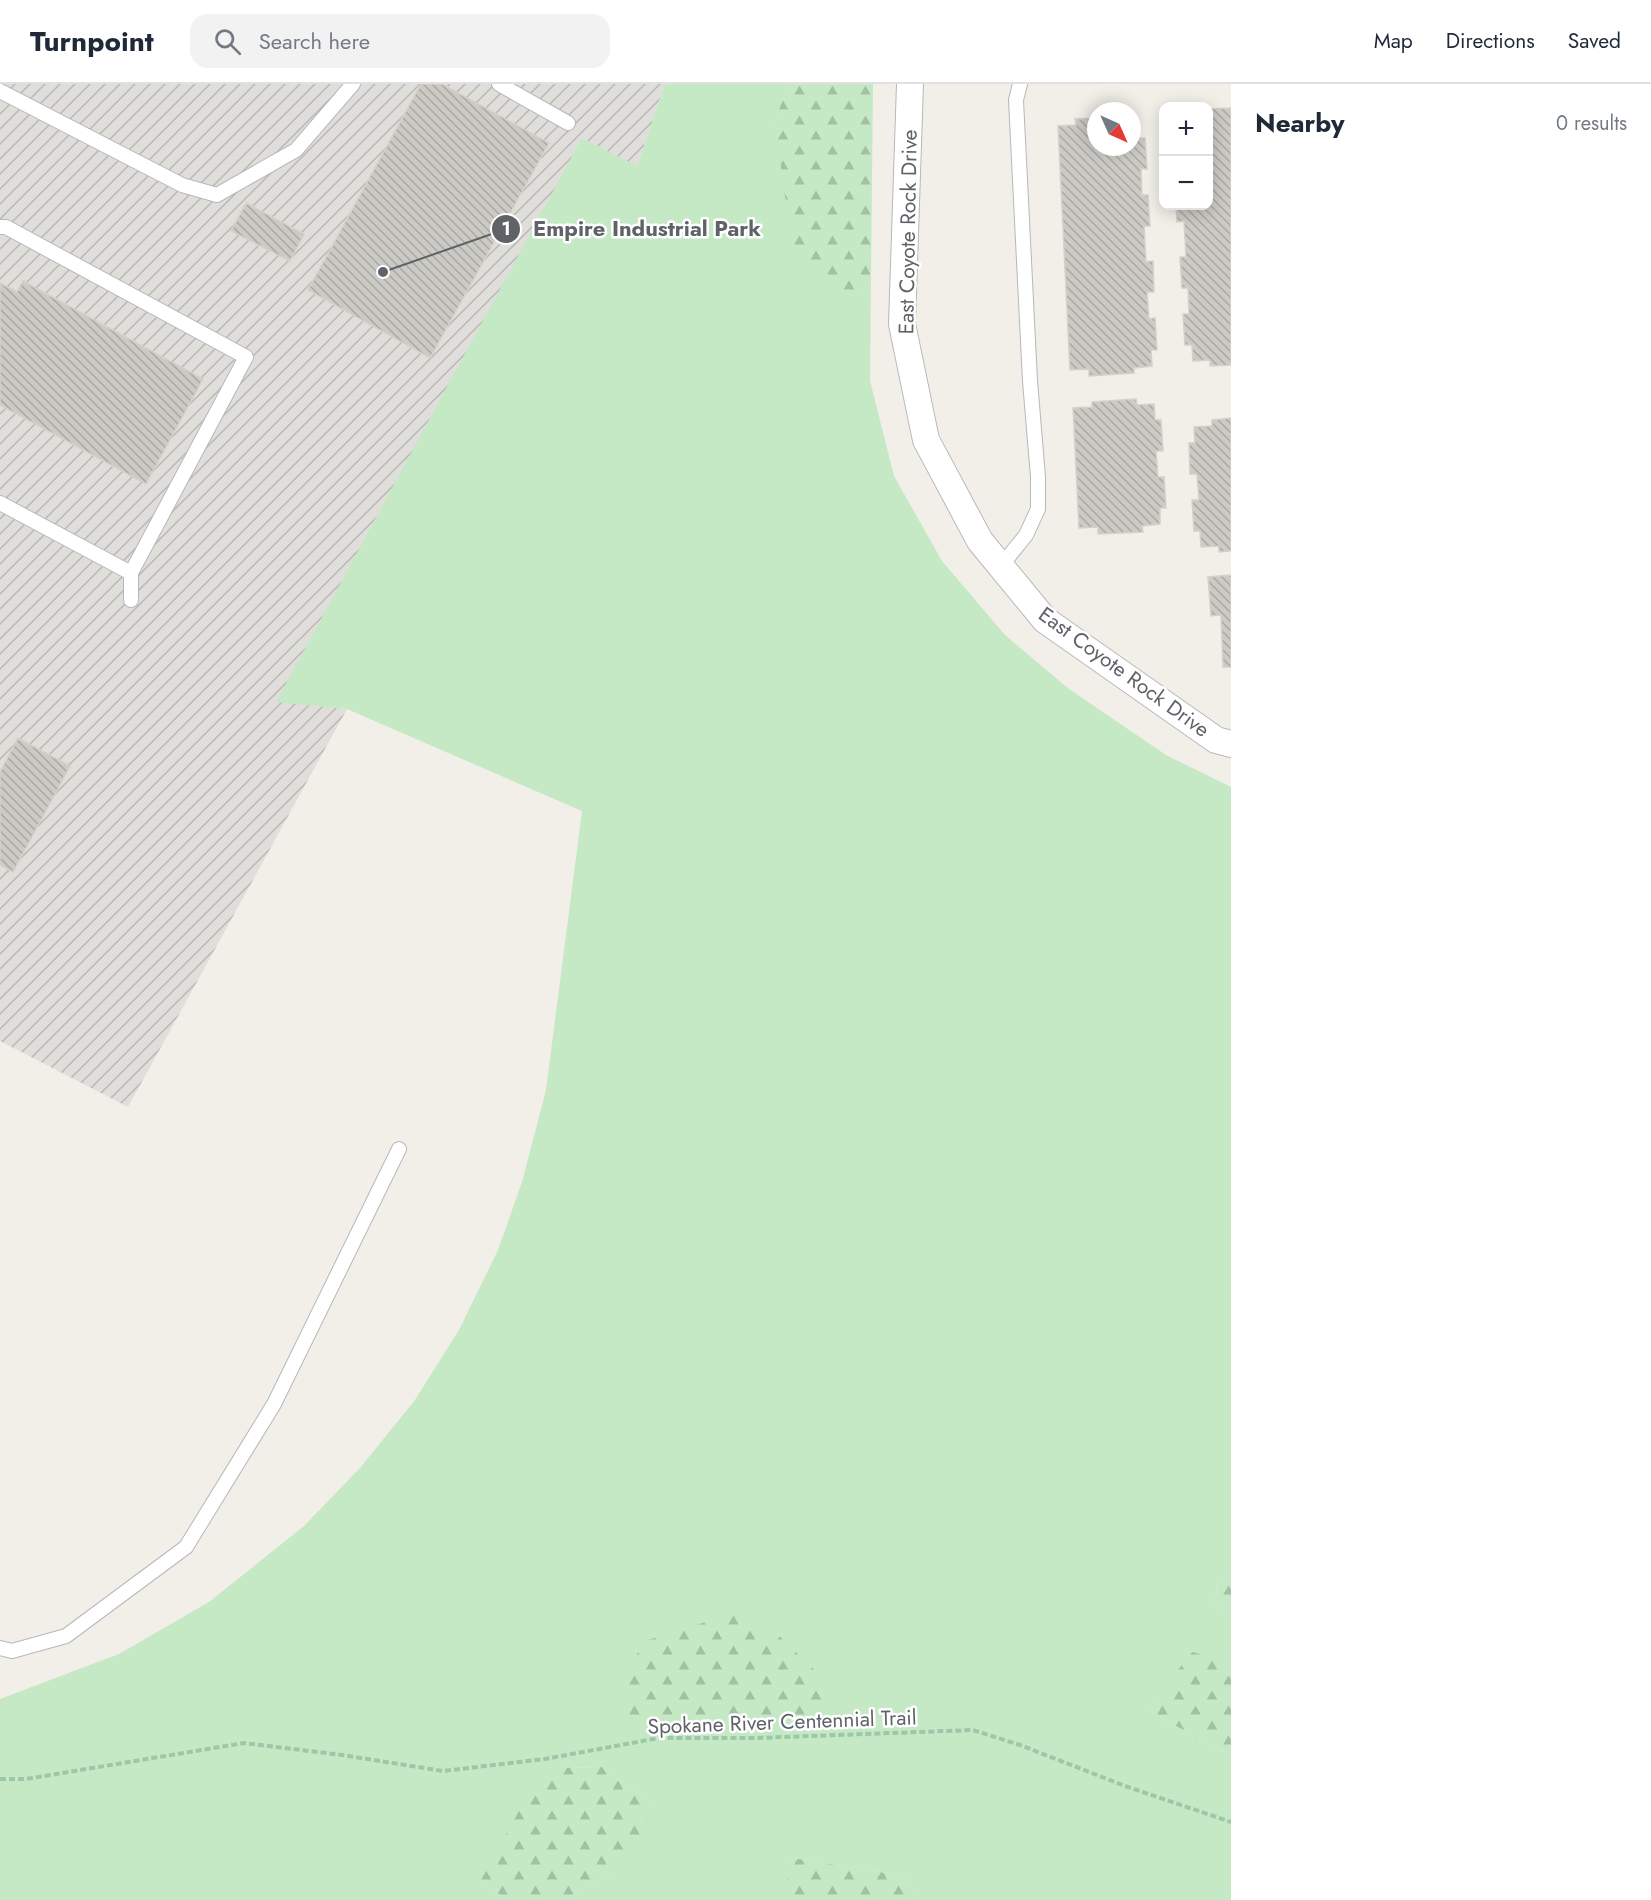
<!DOCTYPE html>
<meta charset="utf-8">
<style>
:root{--surface:#fff;--page:#f2f2f3;--text:#1f2937;--muted:#747a83;--line:#e0e1e3}
body{margin:0;font-family:Jost,sans-serif;background:var(--page);color:var(--text)}
.controls{position:absolute;right:18px;top:18px;display:grid;overflow:hidden;border-radius:12px;box-shadow:0 3px 15px #0003}
.controls button{width:54px;height:54px;display:grid;place-items:center;padding:0;border:0;border-bottom:2px solid var(--line);background:var(--surface);color:var(--text);font:30px sans-serif}
.compass{position:absolute;left:1087px;top:18px;width:54px;height:54px;border-radius:50%;background:var(--surface);box-shadow:0 3px 15px #0003;rotate:135deg}
.list{margin:0;padding:0;list-style:none}
h2{display:flex;justify-content:space-between;align-items:center;height:78px;margin:0;padding:0 24px;font-size:26px}
h2 small{font-size:20px;font-weight:400;color:var(--muted)}
.icon{flex:none;width:33px;height:33px;fill:none;stroke:currentColor;stroke-width:2;stroke-linecap:round;stroke-linejoin:round}
.map{position:relative;flex:none;width:1231px;height:1816px;overflow:hidden}
header{display:flex;align-items:center;gap:36px;box-sizing:border-box;height:84px;padding:0 30px;background:var(--surface);border-bottom:2px solid var(--line)}
header strong{font-size:28px}
nav{display:flex;gap:33px;margin-inline-start:auto;font-size:21px}
.search{width:420px;height:54px;background:var(--page);display:flex;align-items:center;gap:15px;box-sizing:border-box;padding:0 21px;border-radius:18px;color:var(--muted);font-size:22px}
main{display:flex}
aside{flex:1;background:var(--surface)}
.map>svg:first-child{display:block}
</style>
<header>
<strong>Turnpoint</strong>
<div class="search"><svg class="icon" aria-label="search" viewBox="0 0 24 24"><circle cx="10" cy="10" r="6"/><path d="M15 15l6 6"/></svg>Search here</div>
<nav><a>Map</a><a>Directions</a><a>Saved</a></nav>
</header>
<main>
<div class="map">
<svg width="1231" height="1816" viewBox="0 0 1231 1816">
<defs>
<pattern id="industrial-furrows" width="10" height="10" patternUnits="userSpaceOnUse" patternTransform="scale(1.5)"><rect width="10" height="10" fill="#e0deda"/><path d="M-1 1l2-2M0 10L10 0M9 11l2-2" fill="none" stroke="#b9b8b5"/></pattern>
<pattern id="forest-firs" width="22" height="20" patternUnits="userSpaceOnUse" patternTransform="scale(1.5)"><rect width="22" height="20" fill="#c5e8c5"/><path d="M5 1l3.5 6h-7zM16 11l3.5 6h-7z" fill="#a3c0a4"/></pattern>
<pattern id="building-back-hatch" width="6" height="6" patternUnits="userSpaceOnUse" patternTransform="scale(1.5)"><rect width="6" height="6" fill="#cccac5"/><path d="M-1 5l2 2M0 0l6 6M5-1l2 2" fill="none" stroke="#a9a8a4"/></pattern>
</defs>
<rect width="100%" height="100%" fill="#f1efe8"/>
<path fill="url(#industrial-furrows)" d="M0,0H665L637,82L582,55L277,617L347,625L128,1023L0,957Z"/>
<path fill="#c5e8c5" d="M665,0H787L775,39L859,213L871,188L870,297L894,392L942,477L1005,551L1069,605L1166,671L1231,703V1484L1217,1500L1215,1521L1231,1529V1578L1192,1569L1147,1626L1231,1672V1816H920L905,1792L787,1773V1816H563L617,1788L650,1719L602,1683L557,1684L480,1798L508,1816H0V1615L119,1570L209,1518L304,1442L360,1384L415,1316L459,1246L498,1166L522,1098L546,1006L582,727L347,625L276,618L582,54L637,82Z"/>
<path fill="url(#forest-firs)" d="M787,0H873L871,188L859,213L828,210L793,171L775,39Z
M1231,1484V1529L1215,1521L1217,1500Z
M738,1528L773,1546L821,1592L825,1620L805,1633L629,1637L623,1588L648,1556Z
M1192,1568L1231,1578V1672L1147,1626Z
M602,1683L650,1719L644,1747L617,1788L563,1816H508L480,1798L531,1705L557,1684Z
M787,1773L905,1792L920,1816H787Z"/>
<path fill="url(#building-back-hatch)" stroke="#d6d1c6" stroke-width="1.5" d="M421,0H442L549,59L430,274L308,206Z
M1231,24V281L1210,282V276L1193,277L1192,261H1185L1183,230H1189L1188,204H1182L1180,173H1186L1184,137L1177,138L1176,122H1208V25Z
M1096,34V63H1132V38H1138L1139,54H1145L1147,85H1141L1142,111H1148L1150,142H1144L1146,178L1153,177L1154,208H1147L1149,235L1155,234L1157,266H1151L1152,282L1134,284V289L1089,292V285L1070,286L1058,42L1076,41L1075,35Z
M246,119L304,150L290,177L231,147Z
M23,197L203,295L146,400L0,321V199L17,208Z
M1136,315L1137,321L1154,320L1155,336H1161L1163,367H1156L1158,393H1164L1166,424H1160V440L1142,442L1143,448L1098,450V443L1079,444L1073,324L1092,323V318Z
M1231,334V467L1219,468V462L1201,463L1200,447H1194L1192,416H1199L1197,390H1190L1189,359H1195L1194,343L1212,342V336Z
M1231,491V583H1223L1221,531L1211,532L1208,493Z
M18,654L70,682L13,788L0,781V688Z"/>
<g fill="none" stroke-linecap="round" stroke-linejoin="round">
<g stroke="#b5b8bc" stroke-width="16">
<path id="lane" d="M499,0L568,39
M0,7L182,101L217,111L296,66L353,0
M0,143H6L246,273L131,489
M0,419L131,489V516
M1001,482L1026,451L1038,425V393L1030,297L1016,16L1020,0
M0,1564L12,1567L66,1552L186,1463L274,1320L399,1065"/>
</g>
<g stroke="#b5b8bc" stroke-width="28">
<path id="street" d="M910,0L902,240L926,356L980,457L1045,536L1216,656L1231,660"/>
</g>
<path stroke="#9cc7a9" stroke-width="4" stroke-dasharray="6 3" stroke-linecap="butt" d="M0,1695H26L244,1659L342,1671L443,1687L545,1675L659,1654H757L973,1646L1020,1661L1125,1702L1231,1738"/>
<use href="#lane" stroke="#fff" stroke-width="14"/>
<use href="#street" stroke="#fff" stroke-width="26"/>
</g>
<g text-anchor="middle" stroke-width="5" stroke-linejoin="round" paint-order="stroke">
<g font-size="21" fill="#5f6368" stroke="#fff">
<text transform="translate(908 148) rotate(-89)" y="7">East Coyote Rock Drive</text>
<text transform="translate(1124 588) rotate(36)" y="7">East Coyote Rock Drive</text>
<text transform="translate(782 1638) rotate(-2)" y="7">Spokane River Centennial Trail</text>
</g>
</g>
<path fill="none" stroke="#5f6368" stroke-width="2" d="M383 188L506 145"/>
<g fill="#5f6368" stroke="#fff" stroke-width="2">
<circle cx="383" cy="188" r="6"/>
<circle cx="506" cy="145" r="15"/>
</g>
<g font-size="18" text-anchor="middle" font-weight="bold" fill="#fff">
<text x="506" y="151">1</text>
</g>
<g font-size="22" text-anchor="middle" font-weight="bold" fill="#5f6368" stroke="#fff" stroke-width="5" stroke-linejoin="round" paint-order="stroke">
<text x="647" y="152">Empire Industrial Park</text>
</g>
</svg>
<div class="controls">
<button>+</button>
<button>−</button>
</div>
<svg class="compass" viewBox="-18 -18 36 36"><path d="M0-13l5 13h-10z" fill="#e53935"/><path d="M0 13l5-13h-10z" fill="#747a83"/></svg>
</div>
<aside>
<h2>Nearby<small>0 results</small></h2>
<ul class="list">
</ul>
</aside>
</main>
